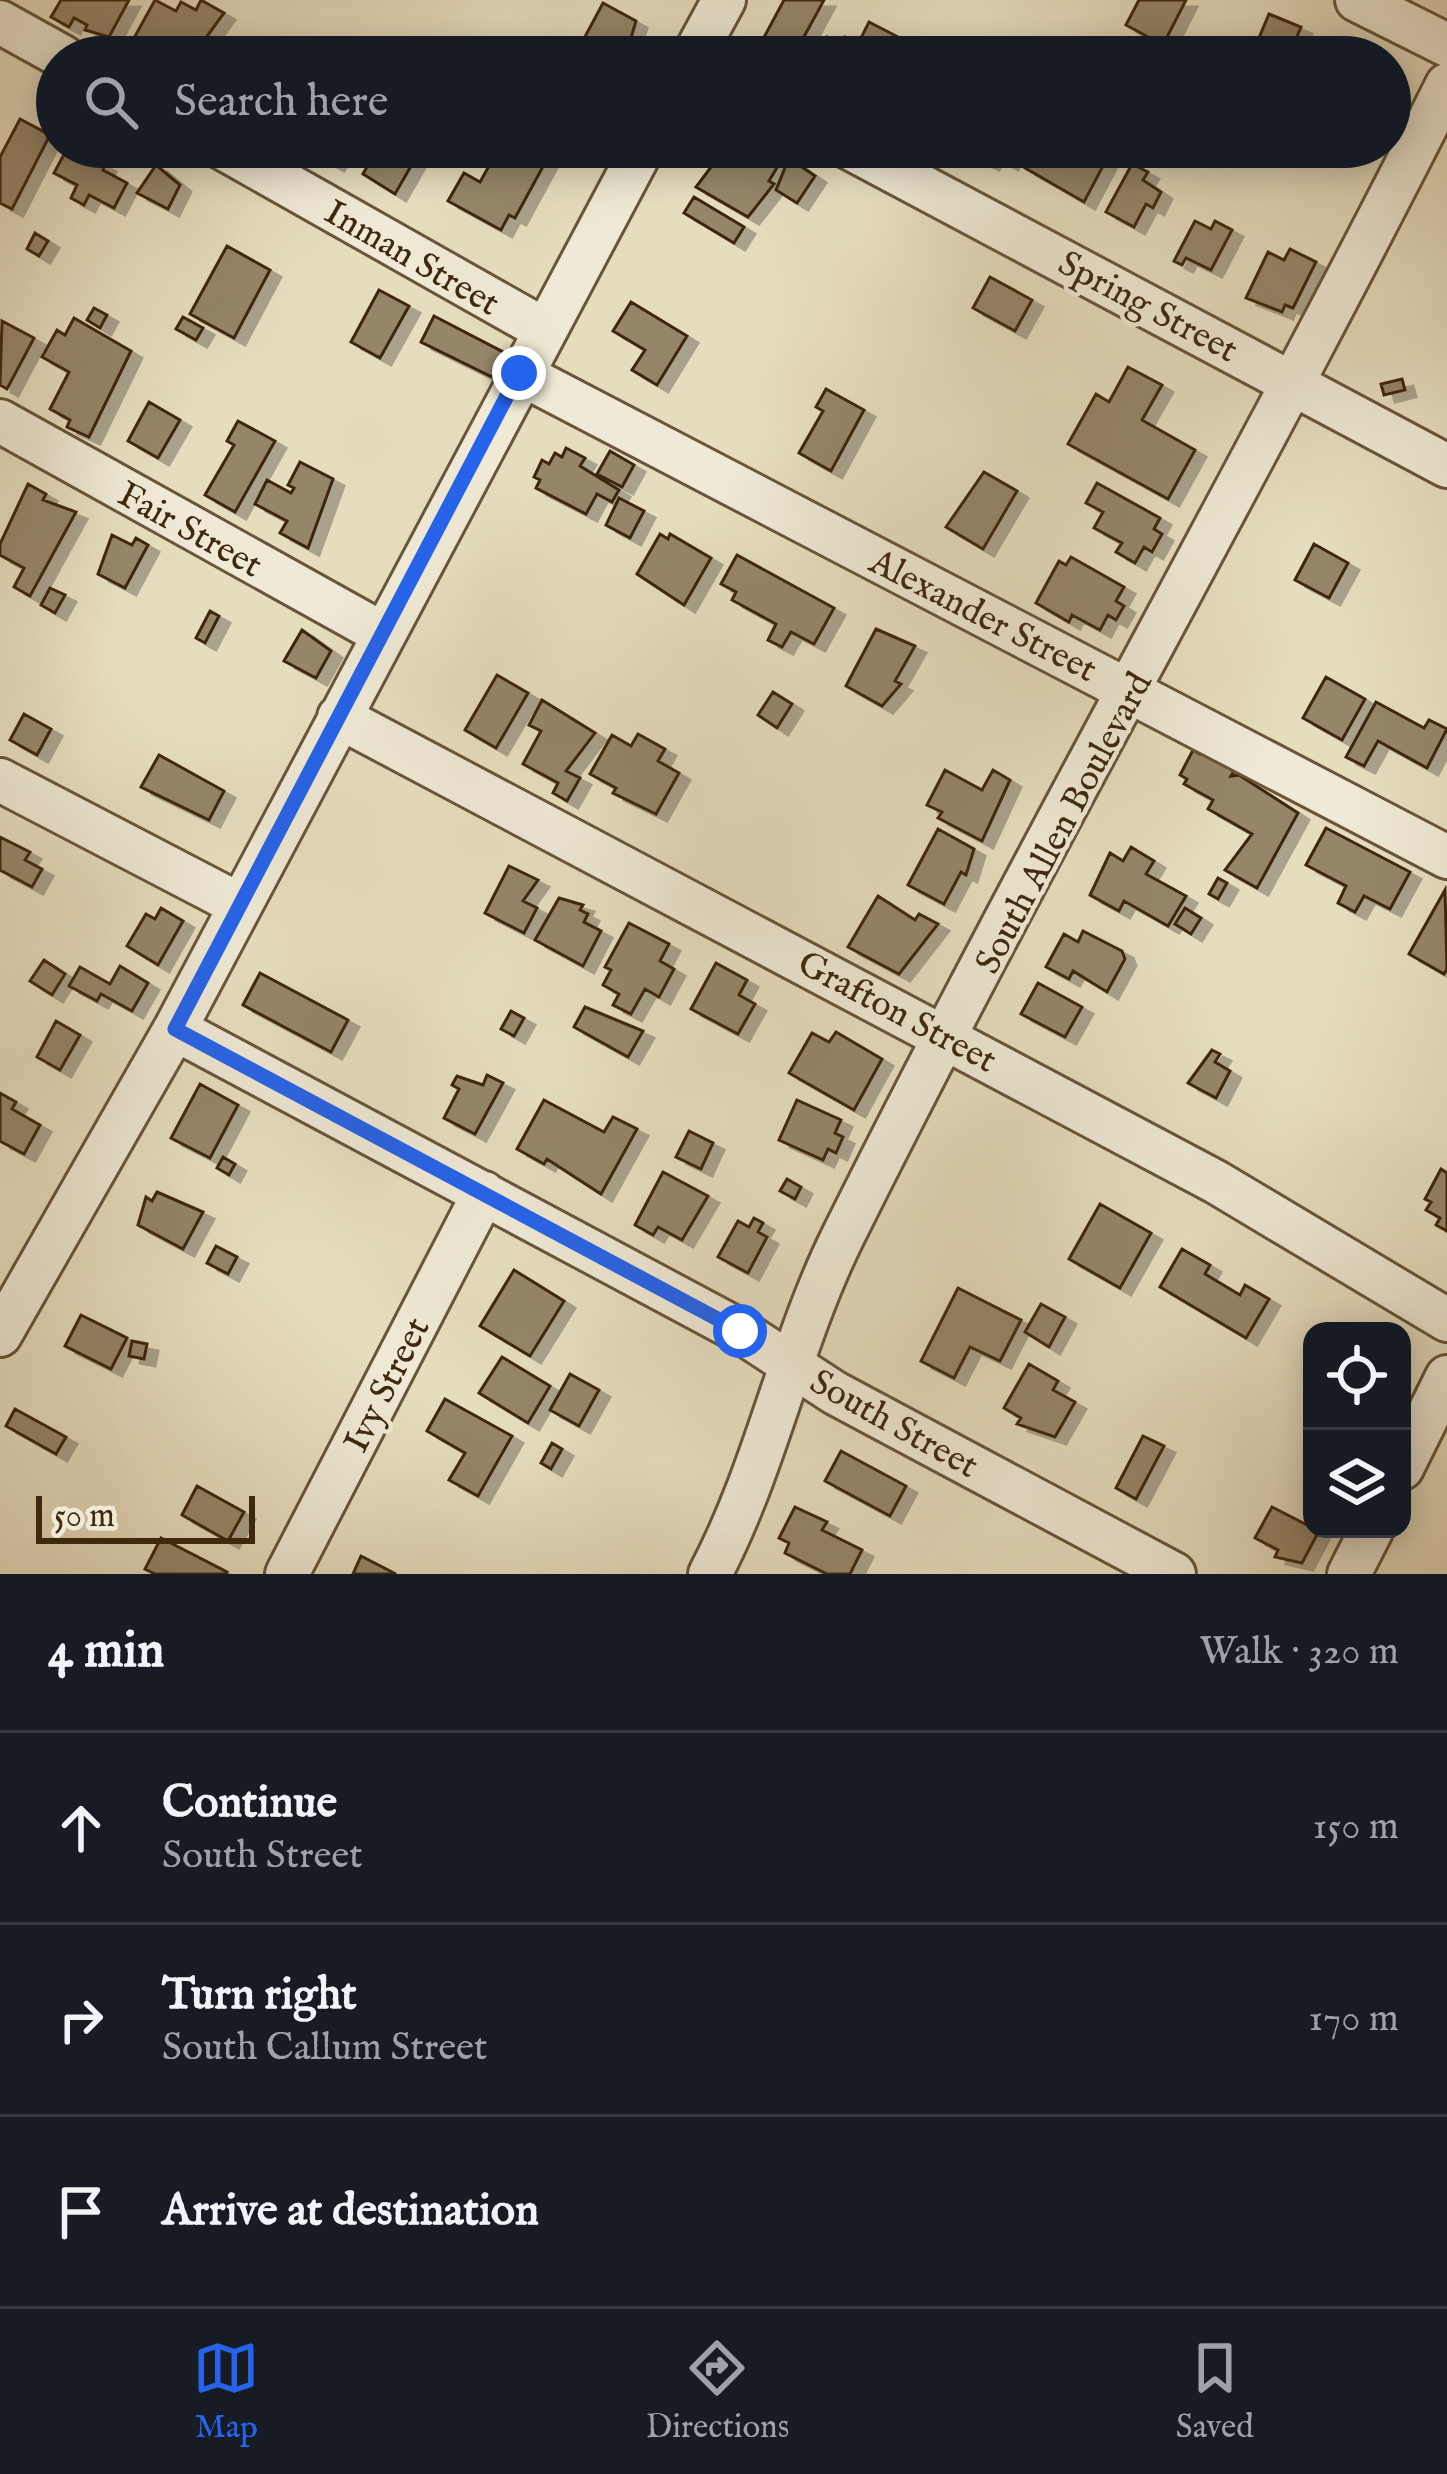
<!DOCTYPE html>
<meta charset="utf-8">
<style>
:root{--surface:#171b24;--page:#20242c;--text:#f1f3f6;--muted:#9ea1a6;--line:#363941;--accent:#2563eb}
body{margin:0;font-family:"IM FELL English",serif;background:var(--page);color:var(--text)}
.controls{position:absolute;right:36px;bottom:36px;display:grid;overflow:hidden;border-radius:24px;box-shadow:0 6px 30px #0003}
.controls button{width:108px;height:108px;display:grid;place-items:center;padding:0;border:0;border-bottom:3px solid var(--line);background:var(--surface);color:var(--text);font:60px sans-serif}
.scale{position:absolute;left:36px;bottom:30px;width:219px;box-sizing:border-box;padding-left:12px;border:6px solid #3e280e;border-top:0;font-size:33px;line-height:42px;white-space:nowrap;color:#3e280e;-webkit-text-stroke:9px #efe9d5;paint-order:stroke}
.stop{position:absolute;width:36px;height:36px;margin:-27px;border:9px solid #2563eb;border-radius:50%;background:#fff}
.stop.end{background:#2563eb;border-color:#fff;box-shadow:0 3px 12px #0008}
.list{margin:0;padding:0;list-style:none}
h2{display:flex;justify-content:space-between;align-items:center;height:156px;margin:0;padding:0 48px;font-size:51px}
h2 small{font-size:39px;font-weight:400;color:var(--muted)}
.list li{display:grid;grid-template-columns:78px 1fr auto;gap:36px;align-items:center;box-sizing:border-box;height:192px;padding:0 48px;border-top:3px solid var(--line)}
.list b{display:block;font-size:45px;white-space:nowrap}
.list p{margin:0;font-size:39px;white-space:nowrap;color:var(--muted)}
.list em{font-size:39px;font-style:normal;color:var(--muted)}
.icon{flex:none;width:66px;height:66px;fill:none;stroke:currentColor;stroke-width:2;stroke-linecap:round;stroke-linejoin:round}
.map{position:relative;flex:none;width:1447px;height:1574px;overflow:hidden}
.search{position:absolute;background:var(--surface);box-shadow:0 6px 30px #0003;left:36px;right:36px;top:36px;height:132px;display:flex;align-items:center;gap:30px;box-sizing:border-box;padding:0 42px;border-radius:66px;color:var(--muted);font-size:45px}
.sheet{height:732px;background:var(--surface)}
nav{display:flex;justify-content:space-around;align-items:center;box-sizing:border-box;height:168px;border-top:3px solid var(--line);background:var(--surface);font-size:33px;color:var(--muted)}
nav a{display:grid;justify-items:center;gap:6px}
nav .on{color:var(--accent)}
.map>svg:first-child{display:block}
</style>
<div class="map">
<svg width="1447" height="1574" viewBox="0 0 1447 1574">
<defs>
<filter id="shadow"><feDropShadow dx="11" dy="7" stdDeviation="0" flood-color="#0004"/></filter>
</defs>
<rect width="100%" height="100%" fill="#e6ddbf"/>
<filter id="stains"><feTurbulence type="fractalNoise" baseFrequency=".00167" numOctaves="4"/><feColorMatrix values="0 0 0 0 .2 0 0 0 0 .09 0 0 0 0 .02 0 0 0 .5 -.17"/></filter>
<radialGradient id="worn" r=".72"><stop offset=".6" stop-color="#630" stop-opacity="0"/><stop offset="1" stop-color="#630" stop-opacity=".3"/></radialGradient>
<path fill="#95866a" stroke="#3e280e" stroke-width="3" filter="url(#shadow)" d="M61,0H129L109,37L85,30L87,25L74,18L69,27L51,17Z
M155,0L176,11L181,2L196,10L201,0L224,13L192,57H158L134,38Z
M784,0H824L793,57L762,41Z
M1139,0H1186L1163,45L1126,25Z
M603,3L636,21L626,55L601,57L580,46Z
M1269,14L1301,27L1288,57H1251Z
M869,22L902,39L892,57H816L827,37L841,45L845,37L858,44Z
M225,42L252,57H216Z
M1344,45L1366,57H1338Z
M20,119L50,135L12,209L0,203V157Z
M68,147L98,151L93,159L105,165L103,170L127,183L114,208L89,195L84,205L71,198L77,185L54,173Z
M303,147H334L341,151L333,164Z
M422,147L395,194L363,174L373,156L361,147Z
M490,147H521L546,161L515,218L509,215L501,230L448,201L464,173L480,182L494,157L487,153Z
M726,147H774L785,154L769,181L774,184L748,217L696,187Z
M1014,147L1007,163L992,155L988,163L973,156L975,147Z
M1036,147H1113L1084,202L1025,168Z
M789,158L815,176L797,203L776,190Z
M1132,164L1148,172L1143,180L1161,192L1153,208L1146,204L1134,227L1106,212Z
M156,165L180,185L168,209L137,193Z
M694,197L744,227L734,243L684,213Z
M1195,221L1211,229L1215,221L1232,230L1211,270L1186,258L1182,265L1174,261Z
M35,233L48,241L39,256L27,249Z
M227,246L270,270L234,338L190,314Z
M1290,249L1316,262L1293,308L1285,305L1282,312L1246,298L1268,252L1284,260Z
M990,277L1032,300L1015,331L973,308Z
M379,290L409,306L380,358L351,342Z
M631,302L687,336L657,385L632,370L645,350L613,331Z
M94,308L107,315L100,328L87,320Z
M434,316L505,353L492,377L421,342Z
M183,317L203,328L196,340L176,329Z
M74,318L131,351L89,437L67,427L70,420L50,409L69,372L42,357L57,330L65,335Z
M2,321L34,338L7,389L0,385Z
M1128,367L1162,385L1142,420L1195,450L1168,499L1068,444L1096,394L1109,402Z
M1402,379L1405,390L1384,395L1381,384Z
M826,389L864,410L831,471L799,453L823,411L816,407Z
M149,402L180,420L158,458L128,441Z
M238,421L275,441L235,512L205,495L234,445L227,441Z
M566,448L585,458L580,466L619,490L612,502L597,494L586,514L536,488L540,480L534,477L542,460L549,464L555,453L562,457Z
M610,451L634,465L622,487L597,474Z
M300,462L333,479L308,548L280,533L287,521L255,504L267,480L291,493L294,488L288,485Z
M984,472L1017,491L983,549L946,527Z
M1097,483L1160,518L1154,529L1162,534L1152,552L1144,547L1135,563L1116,552L1122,543L1094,528L1103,512L1086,503Z
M28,484L46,494L43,500L76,512L30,596L14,587L24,568L0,555V544Z
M619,498L644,511L630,538L606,525Z
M660,534L668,539L670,534L711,558L684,605L637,574Z
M112,535L132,545L136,538L148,545L125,588L98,574Z
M1314,544L1348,563L1329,598L1295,580Z
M737,555L834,608L814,644L791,632L782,647L768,640L776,624L732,600L736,592L721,584Z
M1071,557L1124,587L1116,601L1124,606L1116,620L1108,615L1100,630L1072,615L1069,622L1036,603L1059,561L1066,565Z
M50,588L65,595L55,613L41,605Z
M210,611L219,616L205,643L196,638Z
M876,629L915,646L895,681L901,684L882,706L846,686Z
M302,630L331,651L316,678L284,661Z
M497,675L528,693L496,748L465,730Z
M1326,677L1365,699L1342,740L1303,718Z
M773,692L792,704L777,728L758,715Z
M542,700L595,733L566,771L580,778L567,801L553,793L558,783L523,764L541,731L529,725Z
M1376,702L1424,728L1429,720L1447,729L1427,768L1378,741L1364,766L1346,757Z
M24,714L51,729L37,755L10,740Z
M638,734L665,749L658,761L679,773L656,814L613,793L616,788L590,774L612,735L631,746Z
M1203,749L1236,768L1231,776L1239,775L1298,813L1257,888L1225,870L1252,834L1208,809L1213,800L1184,784L1187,779L1180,775L1193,750L1200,754Z
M159,755L224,791L209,820L141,787Z
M945,770L982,790L993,770L1010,780L982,841L938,818L942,812L927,805Z
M1326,828L1410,872L1390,909L1364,896L1355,912L1338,903L1346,886L1306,865Z
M938,829L974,849L966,875L961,872L944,904L908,885Z
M0,837L30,852L25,860L42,869L32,887L0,870Z
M1131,847L1154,861L1146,874L1186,896L1168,926L1124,901L1119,911L1090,895L1110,853L1123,861Z
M509,866L538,880L523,901L537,908L524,933L485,913Z
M1218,878L1227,883L1218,899L1209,894Z
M1445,890L1447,969L1444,974L1409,954Z
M878,896L915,920L919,914L938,924L899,974L848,947Z
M559,898L583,905L580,910L588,914L584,922L601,931L583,966L535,940Z
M161,908L183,921L158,965L127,946L146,914L155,919Z
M1185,908L1201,918L1191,934L1175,924Z
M629,923L669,944L660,961L674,969L659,997L645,989L631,1014L613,1005L619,994L603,985L611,970L605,967Z
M1083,931L1122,951L1125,959L1107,992L1073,971L1069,979L1046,967L1064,934L1078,942Z
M44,960L65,974L52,995L30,981Z
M716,963L747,980L739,995L755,1004L738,1034L691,1009Z
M120,966L148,983L132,1011L101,994L97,1001L69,986L80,967L110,984Z
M260,973L348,1020L331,1052L243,1005Z
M1038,983L1082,1007L1065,1037L1021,1014Z
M585,1007L643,1031L628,1057L574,1027Z
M511,1011L524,1018L514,1036L501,1029Z
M56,1021L80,1035L60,1070L37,1057Z
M836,1032L882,1059L854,1110L789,1073L812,1033L829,1042Z
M1212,1050L1220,1054L1215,1062L1230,1071L1216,1098L1188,1083Z
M487,1075L503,1083L475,1134L444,1118L459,1089L452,1085L457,1076L483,1085Z
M200,1084L238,1105L210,1158L171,1138Z
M0,1093L16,1102L12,1109L40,1125L24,1154L0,1141Z
M544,1100L604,1132L613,1117L637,1129L601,1194L547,1159L544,1164L517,1149Z
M797,1100L841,1120L835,1133L843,1137L836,1153L828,1149L823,1160L779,1140Z
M689,1131L713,1143L701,1169L676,1157Z
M223,1157L235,1164L229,1175L217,1168Z
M1441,1169L1447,1173V1231L1436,1225L1440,1218L1426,1210L1431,1202L1425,1199Z
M663,1172L708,1196L682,1240L658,1227L653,1235L635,1225Z
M787,1179L801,1187L795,1199L780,1191Z
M157,1192L203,1212L183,1249L138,1225L146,1197L152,1201Z
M1100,1204L1151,1233L1120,1288L1069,1259Z
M754,1218L763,1223L758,1232L767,1237L748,1273L718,1257L738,1221L749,1227Z
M216,1246L237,1257L228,1274L207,1263Z
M1182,1249L1210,1265L1205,1274L1240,1295L1245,1285L1269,1299L1246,1338L1160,1287Z
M514,1270L564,1301L530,1356L480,1326Z
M958,1288L1021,1320L1000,1361L970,1347L954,1378L921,1361Z
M1041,1304L1065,1317L1049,1347L1025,1332Z
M81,1315L127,1338L111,1369L65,1346Z
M132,1341L147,1344L144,1359L129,1356Z
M502,1357L550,1386L528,1423L479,1393Z
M1029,1364L1058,1381L1053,1390L1075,1402L1055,1437L1017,1424L1021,1418L1004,1408Z
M570,1374L599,1390L579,1426L550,1410Z
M445,1399L512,1436L478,1496L449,1480L465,1453L427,1431Z
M15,1409L66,1437L56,1454L6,1426Z
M1143,1436L1164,1446L1136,1499L1116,1488Z
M552,1443L562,1449L551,1469L541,1463Z
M841,1451L906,1486L890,1516L825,1481Z
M197,1486L244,1512L228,1541L182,1515Z
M795,1507L827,1522L822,1530L862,1550L850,1574H827L785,1553L789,1543L779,1538Z
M1272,1507L1319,1531L1302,1563L1275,1557L1278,1550L1255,1538Z
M161,1538L227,1572L226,1574H155L145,1569Z
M361,1556L396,1574H353Z"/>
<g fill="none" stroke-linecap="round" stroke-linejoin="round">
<g stroke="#68553a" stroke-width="48">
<path id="minor" d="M1357,0L1447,45
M0,22L63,57
M693,57L724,0
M221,147L543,329
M848,147L1447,466
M519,373L1447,857
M0,421L383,634
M339,717L1216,1182L1447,1320
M0,780L240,905
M175,1029L740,1331L835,1393L1174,1574
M0,1335L175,1029L643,147
M1402,1468L1447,1377
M287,1574L484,1193
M710,1574C767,1466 789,1345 843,1236C1036,848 1252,472 1447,85
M1349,1574L1372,1529"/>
</g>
<use href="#minor" stroke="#efe9d5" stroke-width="42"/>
</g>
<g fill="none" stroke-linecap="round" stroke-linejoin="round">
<path stroke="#2563eb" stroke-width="15" d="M519,373L175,1029L740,1331"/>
</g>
<g text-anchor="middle" stroke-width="9" stroke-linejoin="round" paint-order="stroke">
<g font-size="36" fill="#3e280e" stroke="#efe9d5">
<text transform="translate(413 256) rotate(30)" y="13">Inman Street</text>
<text transform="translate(1149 305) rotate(28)" y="13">Spring Street</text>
<text transform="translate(191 528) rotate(29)" y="13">Fair Street</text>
<text transform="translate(984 614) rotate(27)" y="13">Alexander Street</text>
<text transform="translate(1062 822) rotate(-62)" y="13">South Allen Boulevard</text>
<text transform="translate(898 1010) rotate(28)" y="13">Grafton Street</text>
<text transform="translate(385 1384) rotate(-63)" y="13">Ivy Street</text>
<text transform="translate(895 1422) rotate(29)" y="13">South Street</text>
</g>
</g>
<rect width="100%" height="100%" filter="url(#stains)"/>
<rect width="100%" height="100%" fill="url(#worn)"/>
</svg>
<div class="controls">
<button><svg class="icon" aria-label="locate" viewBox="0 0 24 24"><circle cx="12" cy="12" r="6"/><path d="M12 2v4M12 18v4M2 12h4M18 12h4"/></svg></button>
<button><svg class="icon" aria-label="layers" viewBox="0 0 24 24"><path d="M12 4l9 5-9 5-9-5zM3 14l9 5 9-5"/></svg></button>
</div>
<div class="scale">50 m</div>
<div class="stop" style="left:740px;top:1331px"></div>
<div class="stop end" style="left:519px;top:373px"></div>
<div class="search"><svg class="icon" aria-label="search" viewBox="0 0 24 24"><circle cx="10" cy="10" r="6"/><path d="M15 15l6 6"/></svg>Search here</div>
</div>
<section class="sheet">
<h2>4 min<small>Walk · 320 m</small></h2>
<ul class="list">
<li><svg class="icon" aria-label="ahead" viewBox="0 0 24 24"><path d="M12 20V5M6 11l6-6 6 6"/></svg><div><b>Continue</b><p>South Street</p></div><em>150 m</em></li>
<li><svg class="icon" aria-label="right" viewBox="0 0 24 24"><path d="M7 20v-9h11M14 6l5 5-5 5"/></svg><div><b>Turn right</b><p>South Callum Street</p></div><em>170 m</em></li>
<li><svg class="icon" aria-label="arrive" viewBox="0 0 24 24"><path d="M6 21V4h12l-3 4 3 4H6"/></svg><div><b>Arrive at destination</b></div></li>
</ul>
</section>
<nav>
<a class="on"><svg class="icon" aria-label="map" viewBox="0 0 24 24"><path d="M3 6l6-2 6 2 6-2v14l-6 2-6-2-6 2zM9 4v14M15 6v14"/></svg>Map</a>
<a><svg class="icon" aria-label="directions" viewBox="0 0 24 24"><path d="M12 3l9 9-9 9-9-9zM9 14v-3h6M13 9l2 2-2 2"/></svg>Directions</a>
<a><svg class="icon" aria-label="saved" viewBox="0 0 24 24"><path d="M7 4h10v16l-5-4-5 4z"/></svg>Saved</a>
</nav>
